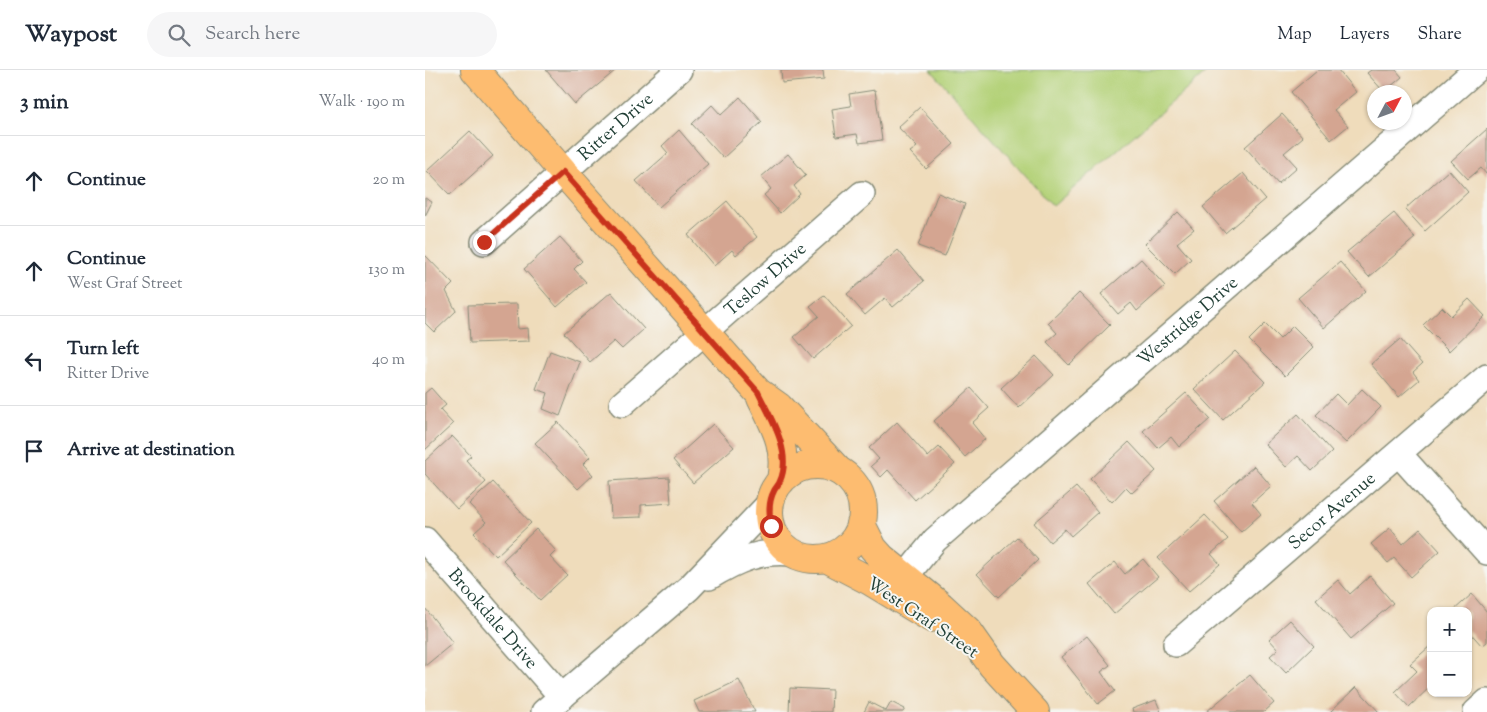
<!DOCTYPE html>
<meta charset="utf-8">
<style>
:root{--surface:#fff;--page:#f6f6f7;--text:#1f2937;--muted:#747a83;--line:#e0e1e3}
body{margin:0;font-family:"Sorts Mill Goudy",serif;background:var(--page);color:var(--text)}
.controls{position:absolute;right:15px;bottom:15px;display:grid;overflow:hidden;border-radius:10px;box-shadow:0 1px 4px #0004}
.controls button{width:45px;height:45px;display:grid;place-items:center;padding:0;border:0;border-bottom:1px solid var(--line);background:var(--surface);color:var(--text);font:25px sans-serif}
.compass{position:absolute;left:942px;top:15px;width:45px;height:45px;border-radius:50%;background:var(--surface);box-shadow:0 1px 4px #0004;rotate:49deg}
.stop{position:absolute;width:15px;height:15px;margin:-11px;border:4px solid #c8321e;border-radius:50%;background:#fff}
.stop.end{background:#c8321e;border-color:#fff;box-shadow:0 1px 5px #0008}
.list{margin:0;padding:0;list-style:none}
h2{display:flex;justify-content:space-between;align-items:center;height:65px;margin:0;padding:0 20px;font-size:21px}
h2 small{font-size:16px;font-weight:400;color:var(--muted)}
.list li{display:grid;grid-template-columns:32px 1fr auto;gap:15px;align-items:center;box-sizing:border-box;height:90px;padding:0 20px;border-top:1px solid var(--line)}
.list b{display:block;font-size:19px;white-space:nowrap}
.list p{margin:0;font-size:16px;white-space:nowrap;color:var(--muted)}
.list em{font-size:16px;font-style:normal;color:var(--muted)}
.icon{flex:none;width:28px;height:28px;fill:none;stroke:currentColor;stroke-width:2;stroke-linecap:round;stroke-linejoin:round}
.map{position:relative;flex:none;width:1062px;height:642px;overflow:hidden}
header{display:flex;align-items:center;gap:30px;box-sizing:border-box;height:70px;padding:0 25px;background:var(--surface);border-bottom:1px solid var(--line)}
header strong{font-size:24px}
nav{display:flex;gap:28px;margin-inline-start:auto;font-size:18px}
.search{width:350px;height:45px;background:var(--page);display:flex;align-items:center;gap:12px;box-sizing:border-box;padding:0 18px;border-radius:28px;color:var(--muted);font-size:19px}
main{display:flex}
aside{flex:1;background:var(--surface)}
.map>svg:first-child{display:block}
</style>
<header>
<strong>Waypost</strong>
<div class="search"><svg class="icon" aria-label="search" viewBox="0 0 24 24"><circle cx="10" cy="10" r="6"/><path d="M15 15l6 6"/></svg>Search here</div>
<nav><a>Map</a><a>Layers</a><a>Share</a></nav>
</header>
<main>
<aside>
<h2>3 min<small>Walk · 190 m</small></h2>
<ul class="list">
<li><svg class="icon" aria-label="ahead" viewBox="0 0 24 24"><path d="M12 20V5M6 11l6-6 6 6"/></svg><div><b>Continue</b></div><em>20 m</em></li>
<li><svg class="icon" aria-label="ahead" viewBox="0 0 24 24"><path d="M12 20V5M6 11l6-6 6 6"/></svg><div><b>Continue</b><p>West Graf Street</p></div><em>130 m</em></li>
<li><svg class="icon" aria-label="left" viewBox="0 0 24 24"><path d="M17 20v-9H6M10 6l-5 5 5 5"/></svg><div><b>Turn left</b><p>Ritter Drive</p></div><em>40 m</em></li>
<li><svg class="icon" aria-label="arrive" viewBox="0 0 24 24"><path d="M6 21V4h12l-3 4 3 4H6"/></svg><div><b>Arrive at destination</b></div></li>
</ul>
</aside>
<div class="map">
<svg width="1062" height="642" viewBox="0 0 1062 642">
<rect width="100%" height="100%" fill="#f6f6f2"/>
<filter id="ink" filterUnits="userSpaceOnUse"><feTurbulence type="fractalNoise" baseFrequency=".02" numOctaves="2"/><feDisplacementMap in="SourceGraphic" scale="10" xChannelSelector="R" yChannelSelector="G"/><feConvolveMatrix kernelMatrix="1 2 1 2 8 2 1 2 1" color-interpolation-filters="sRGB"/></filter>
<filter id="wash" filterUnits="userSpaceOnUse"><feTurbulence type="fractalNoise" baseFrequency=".0096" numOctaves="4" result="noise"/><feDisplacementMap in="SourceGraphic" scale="20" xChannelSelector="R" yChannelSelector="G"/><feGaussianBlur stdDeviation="1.12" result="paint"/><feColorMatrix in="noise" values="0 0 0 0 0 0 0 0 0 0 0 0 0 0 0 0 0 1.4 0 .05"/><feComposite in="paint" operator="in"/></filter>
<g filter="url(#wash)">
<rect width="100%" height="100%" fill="#efdcbb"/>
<path fill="#b3d177" stroke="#698756" d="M506,0H784L628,136Z"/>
<g id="blocks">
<path fill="#d4a591" d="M121,0H191L150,34Z
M356,0H398L399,9L357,13Z
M892,0H913L931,22L909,40L923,56L906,70L866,22Z
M946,0H971L977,7L959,22L942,3Z
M450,20L457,70L434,73L432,64L411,67L407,39L426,36L424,24Z
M315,27L337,52L298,88L267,54L287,35L296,45Z
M495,37L529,74L501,99L485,82L492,77L473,57Z
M857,44L878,67L859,83L872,97L853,114L820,77Z
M1062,59V105L1056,98L1043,109L1026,91Z
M254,60L283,94L234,137L211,111L243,83L237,76Z
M45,61L68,86L25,125L2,101Z
M363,84L381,105L369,116L375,124L355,143L339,125L346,119L336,107Z
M1024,100L1043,122L1000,161L980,139Z
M818,103L840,129L800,163L778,137Z
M513,123L540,134L520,186L493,176Z
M0,128L7,132L0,146Z
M302,131L332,167L311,185L307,180L289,196L263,165Z
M753,142L769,159L752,173L766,189L750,204L720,174Z
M969,143L990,168L944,207L922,182Z
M135,167L157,191L149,199L161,212L132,237L99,199Z
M473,180L499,211L468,237L460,228L440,245L422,224Z
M0,185L28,214L21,221L31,241L9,262L0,253Z
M716,189L740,216L712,241L706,233L693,244L676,224Z
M915,192L941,221L899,258L873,228Z
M186,222L219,259L197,279L189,271L165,292L139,263Z
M654,223L685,255L644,295L622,272L632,263L623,253Z
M399,225L426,256L388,289L369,267L394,246L385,236Z
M1044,229L1060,246L1024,281L998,255L1017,237L1026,246Z
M92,234L93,259L103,258L104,271L45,273L43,235Z
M840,254L855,269L868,256L889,277L860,306L824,270Z
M975,269L997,294L988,302L994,310L974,327L946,294Z
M125,281L155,292L135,346L118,339L123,323L111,319Z
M810,281L840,312L798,350L769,319Z
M611,286L629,305L594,338L576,318Z
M6,318L21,335L15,340L28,354L0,380V323Z
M546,318L564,338L547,353L560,369L540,387L509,351Z
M937,319L956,337L921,373L891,345L911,324L922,335Z
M761,323L785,349L754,377L746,367L733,378L718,361Z
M873,344L907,382L887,401L873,386L861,397L840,374Z
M133,352L165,387L158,394L168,405L153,419L110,373Z
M472,352L503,387L514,377L530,394L490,430L463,400L456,407L446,396L454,389L444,378Z
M288,354L309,377L268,413L248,390Z
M27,366L46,386L41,390L61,412L32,439L0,404V391Z
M704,372L731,401L707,423L701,417L687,432L665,409Z
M829,396L846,416L827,433L836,444L816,462L789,431Z
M244,407L246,433L216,435V447L186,448L184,411Z
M68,412L106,453L71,486L49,463L61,452L44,434Z
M651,417L673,442L646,466L640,459L625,472L609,453Z
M780,445L803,469L786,484L795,494L764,521L733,488Z
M965,458L978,474L995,459L1015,481L986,507L969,488L963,493L946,474Z
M111,459L131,481L125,487L142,505L115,530L78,490Z
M592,467L613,490L574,527L552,504Z
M718,489L733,507L689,544L664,514L690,492L700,504Z
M945,506L968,533L926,569L891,529L913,510L925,524Z
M1047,524L1062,542V572L1057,576L1043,560V541H1028Z
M0,538L28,573L0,596Z
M865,550L889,576L861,603L845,586L853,579L844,569Z
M662,566L685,595L676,602L690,621L673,634L636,587Z
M1005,576L1006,616L984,637L970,622L992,601L985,594Z
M825,605L849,633L839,642H781Z
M314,610L330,642H274L269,631Z
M931,617L954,642H905Z
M365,618L407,620L406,642H364Z
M731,630L736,642H708L707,639Z
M444,632L461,641L466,632L480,639L478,642H439Z"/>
</g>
</g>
<g filter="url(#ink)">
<use href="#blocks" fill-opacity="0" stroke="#878c78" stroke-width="1"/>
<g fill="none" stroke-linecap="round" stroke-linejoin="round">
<g stroke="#878c78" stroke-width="28">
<g id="minor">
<path id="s1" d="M59,172L254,0"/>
<path id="s2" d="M197,334L437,124"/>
<path d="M974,384L1062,482"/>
<path id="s3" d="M0,470L137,627"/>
<path d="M284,507C312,490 334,480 367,483"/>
<path id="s4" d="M480,507L510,470L1051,0"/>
<path id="s5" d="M751,574L1062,307"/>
<path d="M119,642L264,518L345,433"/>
<path d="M1051,642L1062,632"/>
</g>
</g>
<g stroke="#878c78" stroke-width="30">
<path id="major" d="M50,0L138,102L333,322L354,337L413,400
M336,328C351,359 362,375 356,411
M344 442a47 47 0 1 1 94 0a47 47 0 1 1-94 0Z
M436,454L448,478L457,488L516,536L543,561L567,595L610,642
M401,488L445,511L506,548"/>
</g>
<use href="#minor" stroke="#fff" stroke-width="25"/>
<use href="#major" stroke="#fdbc70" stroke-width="28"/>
</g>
</g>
<g fill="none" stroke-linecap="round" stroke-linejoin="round" filter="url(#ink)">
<path stroke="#c8321e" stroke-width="6" d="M59,172L138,102L333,322C345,347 368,382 355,411C354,415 350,418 349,421C343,432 344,444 346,456"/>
</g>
<g text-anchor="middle" stroke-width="4" stroke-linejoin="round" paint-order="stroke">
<g font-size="18" fill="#1f3d34" stroke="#f6f6f2">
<text dy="6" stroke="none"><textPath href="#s1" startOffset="175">Ritter Drive</textPath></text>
<text dy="6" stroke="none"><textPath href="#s2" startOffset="190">Teslow Drive</textPath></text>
<text dy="6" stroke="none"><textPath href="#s4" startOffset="382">Westridge Drive</textPath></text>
<text dy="6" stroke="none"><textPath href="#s5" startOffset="205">Secor Avenue</textPath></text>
<text transform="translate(498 547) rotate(34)" y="6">West Graf Street</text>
<text dy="6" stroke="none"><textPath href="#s3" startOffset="104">Brookdale Drive</textPath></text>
</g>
</g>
</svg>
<div class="controls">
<button>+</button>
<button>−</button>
</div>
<svg class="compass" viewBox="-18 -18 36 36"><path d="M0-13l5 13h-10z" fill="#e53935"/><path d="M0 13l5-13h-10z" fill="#747a83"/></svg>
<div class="stop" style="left:346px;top:456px"></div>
<div class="stop end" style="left:59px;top:172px"></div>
</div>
</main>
